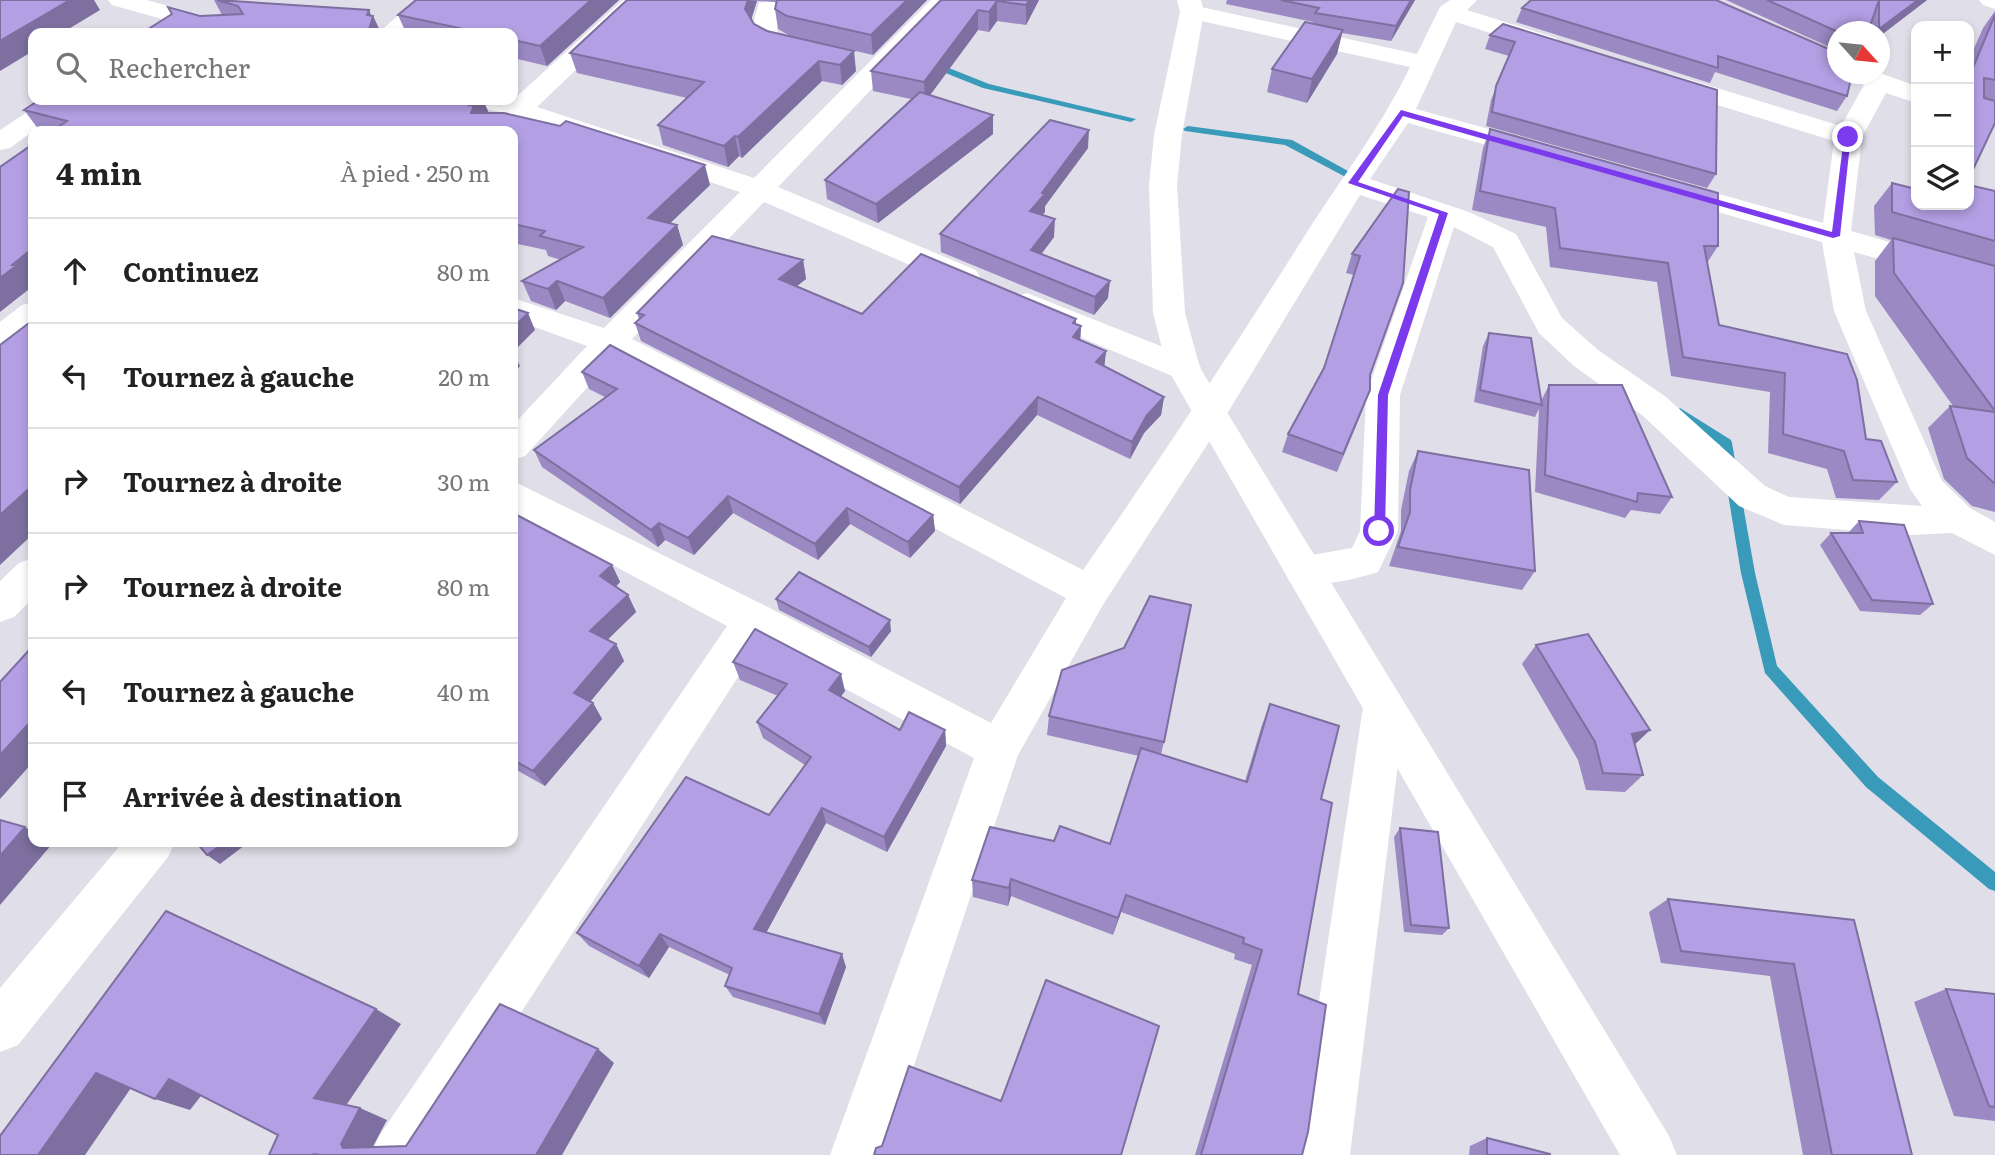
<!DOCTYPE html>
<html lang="fr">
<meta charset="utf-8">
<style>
:root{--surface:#fff;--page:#f2f2f2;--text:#222;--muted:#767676;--line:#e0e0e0}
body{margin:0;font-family:Literata,serif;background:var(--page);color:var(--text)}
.controls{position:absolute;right:21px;top:21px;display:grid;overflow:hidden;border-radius:14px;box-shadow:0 4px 10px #0003}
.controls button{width:63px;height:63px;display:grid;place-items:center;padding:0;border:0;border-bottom:2px solid var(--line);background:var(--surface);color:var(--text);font:35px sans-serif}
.compass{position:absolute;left:1827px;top:21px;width:63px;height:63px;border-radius:50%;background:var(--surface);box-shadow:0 4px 10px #0003;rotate:117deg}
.stop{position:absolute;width:21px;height:21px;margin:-16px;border:5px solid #7c3aed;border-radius:50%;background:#fff}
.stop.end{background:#7c3aed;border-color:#fff;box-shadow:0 2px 7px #0008}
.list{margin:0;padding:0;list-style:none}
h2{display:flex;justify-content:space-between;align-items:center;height:91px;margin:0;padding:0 28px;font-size:30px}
h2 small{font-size:23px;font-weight:400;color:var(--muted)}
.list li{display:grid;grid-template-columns:46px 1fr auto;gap:21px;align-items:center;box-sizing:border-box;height:105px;padding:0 28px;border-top:2px solid var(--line)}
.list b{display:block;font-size:26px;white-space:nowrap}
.list em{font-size:23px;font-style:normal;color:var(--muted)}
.icon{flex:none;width:38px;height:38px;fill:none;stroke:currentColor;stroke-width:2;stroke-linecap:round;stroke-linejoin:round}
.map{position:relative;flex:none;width:1995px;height:1155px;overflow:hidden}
.search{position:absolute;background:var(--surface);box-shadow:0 4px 10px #0003;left:28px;top:28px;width:490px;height:77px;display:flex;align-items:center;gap:18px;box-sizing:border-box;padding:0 24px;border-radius:14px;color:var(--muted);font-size:26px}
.panel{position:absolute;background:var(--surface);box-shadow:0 4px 10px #0003;left:28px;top:126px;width:490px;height:721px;border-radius:14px}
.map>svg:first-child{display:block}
</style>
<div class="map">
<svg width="1995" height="1155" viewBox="0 0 1995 1155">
<rect width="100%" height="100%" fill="#e0dee8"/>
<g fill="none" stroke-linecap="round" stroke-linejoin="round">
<path fill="#399ab9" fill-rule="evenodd" d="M928,62H934L989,84L1136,119L1131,122L983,88L928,66Z
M1188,126L1292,140L1366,181L1365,183H1357L1285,145L1185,131L1183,129Z
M1680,408L1731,440L1732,443L1755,573L1777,666L1878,777L1995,872V891L1989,889L1866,787L1765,673L1741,573L1720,445L1676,416L1674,413Z"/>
<path fill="#fff" fill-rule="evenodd" d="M108,0H147L248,28L251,33H212L112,5Z
M416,0H443L405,33H378Z
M623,0H649L537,107L754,178L931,0H957L778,187L976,270L980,277L976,284L965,287L954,284L764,202L632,339L1083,570C1161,458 1236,345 1309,229C1344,175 1382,125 1410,67L1183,17L1180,12L1183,7L1192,5L1417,54L1440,7L1450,0H1477L1467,10L1556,38L1560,43L1556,48L1547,51L1456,22L1416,109L1547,145L1551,151L1547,157L1537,159L1408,123L1370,179L1469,212L1516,234L1562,318L1598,350L1666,397L1765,486L1789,497L1922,506L1910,489L1834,311L1822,242L1659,195L1655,189L1659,183L1669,180L1823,223L1834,141L1659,87L1655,81L1659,75L1668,73L1841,126L1864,85L1849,79L1845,74L1880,73L1916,86V103L1886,93L1862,137L1851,231L1995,272V292L1854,252L1866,311L1942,481L1970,508L1995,522V555L1952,533L1909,535L1784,525L1739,506L1642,415L1574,366L1539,333L1493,247L1454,227L1400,395L1398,531L1378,572C1353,580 1315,589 1289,581L1284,570L1289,559L1352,548L1360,531L1366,395L1428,217L1360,195L1222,422L1104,603L1018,755L884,1155H830L974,758L760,643L429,1155H371L379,1136L727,626L513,512V481L768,607L991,723L1066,598L614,358L525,456L513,460V425L587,346L513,319V298L604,328L740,192L523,120L511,131H481L500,112L474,106L470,100H513Z
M1979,0H1995V9L1983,5Z
M768,1L777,3L780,8L777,32L818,45L822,50L818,55C795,61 764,49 751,30L759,3Z
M46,100H76L10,148L0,150V130Z
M1027,293L1196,360L1201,368L1196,376L1184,380L1172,376L1016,310L1011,303L1016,296Z
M33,302V329L11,347L0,350V322L22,305Z
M33,558V598L14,617L0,622V581L19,563Z
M1384,689L1399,694L1405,707L1350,1155H1296L1363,707L1369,694Z
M123,842H175L168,857L18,1045L0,1052V988Z"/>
<path fill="#fff" fill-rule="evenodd" d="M1177,0H1201L1204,12L1182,135L1177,185L1185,313L1200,368L1669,1136L1677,1155H1620L1167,368L1153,313L1149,185L1154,135L1180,12Z"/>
</g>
<path fill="#9a89c3" d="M214,0L369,10L371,16H373L381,33H142L172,14L200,16L222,15Z
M416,0H619L547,66L513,58V33H406L398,15Z
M627,0H927L873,55L790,36L778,29L775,9L776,2L757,1L751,20L754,24L856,71L842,85L822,81L742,158L739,156L728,167L663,145L658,125L687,98L577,73L570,53Z
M941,0H1039L1026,25L997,21L989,32L978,30L930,95L993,134L878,223L827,199L825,180L911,99L873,91L871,71Z
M1227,0H1415L1391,41L1342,33L1337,54L1307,103L1267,92L1272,69L1312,24L1313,22L1226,4Z
M1716,0L1847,96L1837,111L1715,72L1710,83L1516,22L1522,8Z
M1726,0H1927L1880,36V32H1870V27L1838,32V51Z
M1995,11V123L1969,178V60L1983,28Z
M1503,24L1716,174L1707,188L1486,126L1491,100L1509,56L1485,49L1490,35Z
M39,100H483L489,113L710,185L670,223L677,225L683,245L610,318L565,301L556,310L531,301L522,281L561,260L548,256L546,250L513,243V131H43L39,130L24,110Z
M1490,129L1718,246L1707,263L1719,325L1847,354L1866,439L1897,482L1879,500L1836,498L1827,469L1768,453L1770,392L1671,376L1657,282L1550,267L1546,227L1472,210L1483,148Z
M1088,148L1045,206V212L1042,215L1054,237L1041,254L1108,298L1094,315L941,252L940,234Z
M1892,183L1914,189L1916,183V205L1995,191V512L1972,506L1944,479L1928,428L1950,406H1953L1875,296V261L1891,240L1875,235L1874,206Z
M1398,189L1370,375L1363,409L1337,472L1282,452L1288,434L1324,368L1354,275L1346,273L1352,254Z
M803,260L806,279L797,286L862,314L1076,319V324L1081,326L1080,340L1106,351L1104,366L1164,397L1161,415L1144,433L1130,459L1037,415L960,504L641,341L635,323L639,319L637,313Z
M1489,333L1541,401L1549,385L1672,497L1660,514L1631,510L1625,518L1535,492L1539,409L1535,417L1474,402L1483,346Z
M582,372L933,515L935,531L910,558L850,524L818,560L733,513L694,555L665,540L658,547L542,467L534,450L605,397L589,389Z
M1418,451L1535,571L1522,590L1389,566L1401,531V510L1409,471Z
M513,513L612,565L620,582L616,587L628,595L636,612L607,640L616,644L624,661L590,702L593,703L602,719L545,786L513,768Z
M1859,521L1933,604L1920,615L1860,611L1820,545L1831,533H1848Z
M776,599L891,631L871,657L779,610Z
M1536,645L1650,730L1635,744L1643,775L1625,792L1586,790L1578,760L1522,664Z
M733,662L845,691L841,696L900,730H945L946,746L887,852L826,823L766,933L846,967L825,1025L733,997L725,986L730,975L669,947L649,978L589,946L577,933L769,815L805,765L763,738L757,722L778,696L740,680Z
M1270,704L1321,799L1298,994L1302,1155H1195L1252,965L1234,959L1235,954L1121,912L1113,935L1011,896L1008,906L973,897L972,880L1054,841L1110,844L1139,756L1047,735L1049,716L1164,742L1161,754L1245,781L1262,725Z
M1400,828L1449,928L1442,935L1404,932L1394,837Z
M1668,899L1854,920L1912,1155H1803L1770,976L1661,963L1649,912Z
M1946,989L1995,994V1121L1954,1116L1914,1002Z
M1487,1138L1550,1155H1469L1470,1146Z"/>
<path fill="#7d6f9f" d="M70,0H94L100,10L62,33H33V51L0,71V41Z
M591,0H619L547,66L540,46Z
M748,0L757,1L748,29L745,9Z
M907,0H927L873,55L871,35Z
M1029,0H1039L1026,25V5Z
M1411,0H1415L1391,41L1396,26Z
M1918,0H1927L1880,36V32H1878L1879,29Z
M997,1V21L989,32V12Z
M369,10L372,18L373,16L381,33H368L367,15Z
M978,10V30L925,102L924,82Z
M1343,30L1337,54L1307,103L1312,79Z
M854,51L856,71L842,85L840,65Z
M819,61L822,81L742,158L738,137Z
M475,100H483L489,114L471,113L469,105Z
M993,115V134L878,223L876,204Z
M1089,130L1088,148L1045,206V212L1029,229L1030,211L1042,193Z
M735,136L739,156L728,167L724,146Z
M705,165L710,185L655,238L648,218Z
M1055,219L1054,237L1031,268V250Z
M677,225L683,245L610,318L603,298Z
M33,248V282L32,284L33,286L0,312V278L12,265Z
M803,260L806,279L783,297L779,279Z
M557,281L565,301L556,310L548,289Z
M1110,281L1108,298L1094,315L1095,297Z
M528,313L535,330L513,352L520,366L513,374V328Z
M1076,319L1075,335L1081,326L1080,344L1072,355L1073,323Z
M1106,351L1104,369L1096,362Z
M1038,397L1037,415L960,504L959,487Z
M1164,397L1161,415L1144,433L1130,459L1132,442L1147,415Z
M33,485V534L0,565V515Z
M728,496L733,513L694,555L688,538Z
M847,508L850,524L818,560L815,544Z
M933,515L935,531L910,558L908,542Z
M659,523L665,540L658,547L651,530Z
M612,565L620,582L608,594L600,576Z
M628,595L636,612L599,648L590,631Z
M890,620L891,631L871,657L869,647Z
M616,644L624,661L584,709L574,693Z
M841,674L845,691L833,707L829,690Z
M593,703L602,719L545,786L533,771Z
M33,719V762L0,799V755Z
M945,730L946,746L887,852L884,837Z
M1650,730L1632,747V734Z
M822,808L826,823L761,942L754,929Z
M25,827L33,832V842H51L53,843L0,905V856Z
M225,842H249L220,864L207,855Z
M1011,879V896L1008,906L1009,888Z
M1126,895L1121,912L1113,935L1118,918Z
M660,934L669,947L649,978L639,966Z
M842,954L846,967L825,1025L819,1014Z
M376,1009L401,1024L343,1110L314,1098Z
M598,1049L614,1063L562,1155H536Z
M96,1073L133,1085L85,1155H38Z
M169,1079L204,1092L190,1110L155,1099Z
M360,1108L387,1120L369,1154L343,1148L341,1144Z"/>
<path fill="#b39fe3" stroke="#7d6f9f" stroke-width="2" d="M0,0H70L0,41Z
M217,0L369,10L367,15L373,16L368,33H142L172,14L168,7L200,16L243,14L238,6Z
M416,0H591L540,46L513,40V33H482L398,15Z
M627,0H748L745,9L754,24L767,31L854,51L840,65L819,61L738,137L735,136L724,146L658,125L704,82L570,53Z
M777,0H907L871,35L787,16L775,9Z
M941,0H1029L1026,5L997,1L989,12L978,10L924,82L871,71Z
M1281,0H1411L1396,26L1315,13L1319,8Z
M1531,0H1716L1838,53V74H1852L1847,96L1718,56V68L1522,8Z
M1767,0H1918L1879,29V0L1868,32H1838Z
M1995,15V80L1984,78V98L1995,101V123L1969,178V77Z
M1305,22L1343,30L1312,79L1272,69Z
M1503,24L1717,90L1716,174L1492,112L1496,86L1515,42L1490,35Z
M920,92L993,115L876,204L825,180Z
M39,100H475L469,105L474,106L471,113H504L560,126L566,121L705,165L648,218L677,225L603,298L557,281L548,289L522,281L583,247L540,236L545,231L513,224V131H52L67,121L24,110Z
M1050,120L1089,130L1042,193L1045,194L1030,211L1055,219L1031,250L1110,281L1095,297L940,234Z
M1490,129L1718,193V246H1704L1719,325L1847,354L1857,380L1866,439L1881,441L1897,482L1853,480L1844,451L1783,434L1785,373L1683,357L1668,263L1560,248L1555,208L1480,191Z
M33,144V248L12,265L16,266L0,278V167Z
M1892,183L1916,189V205H1969V185L1995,191V241L1892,212Z
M1398,189L1409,192L1403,283L1370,375V390L1343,454L1288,434L1324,368L1360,256L1352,254Z
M712,236L803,260L779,279L862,314L921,254L1076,319L1073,323L1081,326L1073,337L1106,351L1096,362L1164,397L1147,415L1132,442L1038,397L959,487L635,323L644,315L637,313Z
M1893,238L1995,266V411L1894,273Z
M513,308L528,313L513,328Z
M33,320V485L0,515V345Z
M1489,333L1531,338L1542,405L1480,390Z
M610,345L933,515L908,542L847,508L815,544L728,496L688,538L659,523L651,530L534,450L617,389L582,372Z
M1549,385H1622L1672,497L1638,493L1637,502L1545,475Z
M1950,406L1995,412V484L1967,458Z
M1418,451L1529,470L1535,571L1398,547L1410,512V490Z
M513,513L612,565L600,576L628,595L590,631L616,644L574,693L593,703L533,771L513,760Z
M1859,521L1904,525L1933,604L1872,600L1831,533H1863Z
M799,572L890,620L869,647L776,599Z
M1150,596L1191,605L1164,742L1049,716L1062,670L1124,648Z
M755,629L841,674L829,690L900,730L909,712L945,730L884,837L822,808L754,929L842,954L819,1014L725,986L732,968L660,934L639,966L577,933L686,777L769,815L811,757L757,722L787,684L733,662Z
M1588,634L1650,730L1632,734L1643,775L1603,773L1595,742L1536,645Z
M31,648L33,649V719L0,755V682Z
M1270,704L1339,726L1321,799L1332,803L1298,994L1326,1005L1308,1132L1302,1155H1201L1262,950L1243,943L1244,938L1126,895L1118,918L1011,879L1009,888L972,880L990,827L1054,841L1060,826L1110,844L1141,748L1247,782Z
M0,820L25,827L0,856Z
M1400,828L1438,832L1449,928L1411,925Z
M196,842H225L207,855Z
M1668,899L1854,920L1912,1155H1832L1794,964L1681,951Z
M166,911L376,1009L314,1098L360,1108L341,1144L343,1148L406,1146L500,1004L598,1049L536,1155H321L314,1154L313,1155H269L278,1135L169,1079L155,1099L96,1073L38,1155H0V1136Z
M1046,980L1159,1026L1121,1155H874L876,1148L882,1146L909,1066L1001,1101Z
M1946,989L1995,994V1107L1989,1106Z
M1487,1138L1550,1154V1155H1487Z"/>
<path fill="#7c3aed" d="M1401,110L1832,232L1844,137L1851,135L1840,236L1833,238L1403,116L1358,182L1448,213L1388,395L1385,531L1379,535L1374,531L1378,395L1439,214L1348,183Z"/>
</svg>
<div class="controls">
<button>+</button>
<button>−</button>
<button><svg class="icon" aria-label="layers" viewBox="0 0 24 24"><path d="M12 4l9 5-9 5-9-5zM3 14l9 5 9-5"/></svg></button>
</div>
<svg class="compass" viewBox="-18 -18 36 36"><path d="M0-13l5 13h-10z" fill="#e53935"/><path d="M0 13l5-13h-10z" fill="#767676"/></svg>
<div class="stop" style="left:1379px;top:531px"></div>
<div class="stop end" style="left:1848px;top:137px"></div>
<div class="search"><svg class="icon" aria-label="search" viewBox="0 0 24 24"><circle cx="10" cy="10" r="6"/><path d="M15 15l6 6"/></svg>Rechercher</div>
<section class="panel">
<h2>4 min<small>À pied · 250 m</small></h2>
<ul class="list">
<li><svg class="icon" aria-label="ahead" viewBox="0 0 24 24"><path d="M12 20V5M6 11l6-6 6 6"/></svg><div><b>Continuez</b></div><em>80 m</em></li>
<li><svg class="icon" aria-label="left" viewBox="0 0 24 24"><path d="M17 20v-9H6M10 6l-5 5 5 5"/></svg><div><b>Tournez à gauche</b></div><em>20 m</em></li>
<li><svg class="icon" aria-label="right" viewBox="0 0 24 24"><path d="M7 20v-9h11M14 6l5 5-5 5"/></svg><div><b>Tournez à droite</b></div><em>30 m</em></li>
<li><svg class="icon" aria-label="right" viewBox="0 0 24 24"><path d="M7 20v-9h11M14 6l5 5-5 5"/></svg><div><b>Tournez à droite</b></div><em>80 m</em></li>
<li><svg class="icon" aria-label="left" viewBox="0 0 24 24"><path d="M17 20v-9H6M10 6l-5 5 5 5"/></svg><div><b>Tournez à gauche</b></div><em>40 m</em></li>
<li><svg class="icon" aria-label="arrive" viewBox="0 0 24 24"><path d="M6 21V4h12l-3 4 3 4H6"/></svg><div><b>Arrivée à destination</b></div></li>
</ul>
</section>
</div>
